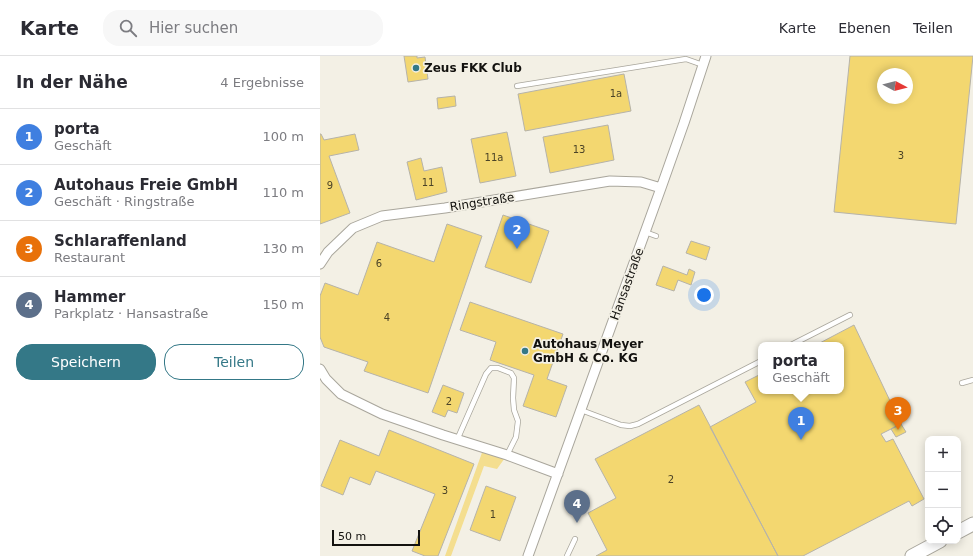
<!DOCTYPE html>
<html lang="de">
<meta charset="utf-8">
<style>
:root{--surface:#fff;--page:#f7f7f7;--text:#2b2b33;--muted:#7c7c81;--line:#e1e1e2;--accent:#347887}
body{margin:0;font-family:"DejaVu Sans",sans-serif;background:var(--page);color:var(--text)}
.controls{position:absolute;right:12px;bottom:12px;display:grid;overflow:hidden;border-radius:8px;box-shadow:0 2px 10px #0003}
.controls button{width:36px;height:36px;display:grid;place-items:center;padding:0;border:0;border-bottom:1px solid var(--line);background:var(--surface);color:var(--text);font:20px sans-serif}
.compass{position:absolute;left:557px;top:12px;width:36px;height:36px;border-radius:50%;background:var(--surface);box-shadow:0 2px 10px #0003;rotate:97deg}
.scale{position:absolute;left:12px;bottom:10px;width:88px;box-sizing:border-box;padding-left:4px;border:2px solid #13120f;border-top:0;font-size:11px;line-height:14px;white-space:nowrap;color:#13120f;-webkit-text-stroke:3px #f3f0e5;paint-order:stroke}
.you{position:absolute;left:384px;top:239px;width:14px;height:14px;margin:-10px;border:3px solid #fff;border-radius:50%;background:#1a73e8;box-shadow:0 0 0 6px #1a73e833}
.badge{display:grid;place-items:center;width:26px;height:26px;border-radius:50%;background:var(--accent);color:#fff;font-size:13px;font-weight:700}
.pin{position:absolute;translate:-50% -33px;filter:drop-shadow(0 1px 2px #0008)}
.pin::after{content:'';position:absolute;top:21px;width:14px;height:12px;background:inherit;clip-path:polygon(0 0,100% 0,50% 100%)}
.popup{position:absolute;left:438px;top:286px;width:86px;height:52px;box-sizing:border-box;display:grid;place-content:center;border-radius:8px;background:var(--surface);filter:drop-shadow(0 1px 3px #0005);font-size:13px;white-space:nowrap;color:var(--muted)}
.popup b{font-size:15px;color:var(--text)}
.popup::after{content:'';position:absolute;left:50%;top:100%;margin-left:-8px;border:8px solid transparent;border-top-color:var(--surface)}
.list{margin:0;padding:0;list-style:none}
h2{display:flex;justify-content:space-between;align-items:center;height:52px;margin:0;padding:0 16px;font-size:17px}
h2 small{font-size:13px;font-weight:400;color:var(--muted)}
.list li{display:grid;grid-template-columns:26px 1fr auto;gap:12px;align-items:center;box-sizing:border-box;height:56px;padding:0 16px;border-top:1px solid var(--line)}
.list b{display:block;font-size:15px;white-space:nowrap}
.list p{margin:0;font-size:13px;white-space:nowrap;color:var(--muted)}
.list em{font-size:13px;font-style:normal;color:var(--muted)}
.actions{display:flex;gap:8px;padding:12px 16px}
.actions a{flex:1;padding:9px 0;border:1px solid var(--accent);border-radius:16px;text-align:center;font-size:14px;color:var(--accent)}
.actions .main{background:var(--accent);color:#fff}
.icon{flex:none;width:22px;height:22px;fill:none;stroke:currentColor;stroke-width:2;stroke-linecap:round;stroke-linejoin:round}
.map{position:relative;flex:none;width:653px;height:500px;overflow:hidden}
header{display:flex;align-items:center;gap:24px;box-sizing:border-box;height:56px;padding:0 20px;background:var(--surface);border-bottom:1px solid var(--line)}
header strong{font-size:19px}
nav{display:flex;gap:22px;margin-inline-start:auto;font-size:14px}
.search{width:280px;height:36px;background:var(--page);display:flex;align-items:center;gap:10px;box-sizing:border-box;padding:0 14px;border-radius:16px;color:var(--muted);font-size:15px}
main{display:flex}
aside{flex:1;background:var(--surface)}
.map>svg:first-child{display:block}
</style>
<header>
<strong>Karte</strong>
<div class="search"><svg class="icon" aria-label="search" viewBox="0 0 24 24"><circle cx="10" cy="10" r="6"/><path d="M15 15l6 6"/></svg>Hier suchen</div>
<nav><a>Karte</a><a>Ebenen</a><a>Teilen</a></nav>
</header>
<main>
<aside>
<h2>In der Nähe<small>4 Ergebnisse</small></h2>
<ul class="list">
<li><span class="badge" style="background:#3f7fe0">1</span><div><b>porta</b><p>Geschäft</p></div><em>100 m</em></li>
<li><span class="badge" style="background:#3f7fe0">2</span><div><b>Autohaus Freie GmbH</b><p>Geschäft · Ringstraße</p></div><em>110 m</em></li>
<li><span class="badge" style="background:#e8710a">3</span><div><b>Schlaraffenland</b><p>Restaurant</p></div><em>130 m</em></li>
<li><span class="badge" style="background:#5c6f8a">4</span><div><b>Hammer</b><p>Parkplatz · Hansastraße</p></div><em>150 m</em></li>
</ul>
<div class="actions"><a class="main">Speichern</a><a>Teilen</a></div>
</aside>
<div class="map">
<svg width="653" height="500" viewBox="0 0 653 500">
<rect width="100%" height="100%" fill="#f3f0e5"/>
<path fill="#f4de8f" d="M164,391L187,399L177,413L164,410L131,500H125Z"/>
<path fill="#f3d770" stroke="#b6b3a9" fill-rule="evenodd" d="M84,0H97V2L105,1L108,23L88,26Z
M530,0H653L636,168L514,156ZM563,18H587V42H563Z
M304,18L311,55L205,75L198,38Z
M135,40L136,50L118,53L117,42Z
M288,69L294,104L230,117L223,81Z
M187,76L196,120L160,127L151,83Z
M0,78H1L4,84L35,78L39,94L9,100L30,157L0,168Z
M101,102L104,115L122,111L127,136L96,144L87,106Z
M183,159L229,175L211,227L165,211Z
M127,168L162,180L108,337L44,315L48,306L4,291L0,281V240L5,227L38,239L57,186L114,206Z
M371,185L390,191L386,204L366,197Z
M343,210L367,219L369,213L375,216L371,229L358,224L354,235L336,229Z
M150,246L243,278L227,323L247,330L236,361L203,350L214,319L170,304L176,286L140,274Z
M534,269L581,368L561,378L566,386L573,383L604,443L592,450L589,445L483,500H458L390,371L436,346L425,326L441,318V335H521V289H496Z
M123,329L144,337L137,357L128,354L125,361L112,356Z
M379,349L458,500H276L287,494L268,457L296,442L275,403Z
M581,368L586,376L576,381L571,373Z
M69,374L154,408L118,500H105L92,495L115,438L56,415L50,429L30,421L23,439L1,430L20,384L59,400Z
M166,430L196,441L180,485L150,474Z"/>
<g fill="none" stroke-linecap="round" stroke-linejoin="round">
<g stroke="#a9a69c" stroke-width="6">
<path id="lane" d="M197,30L366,3L383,9
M325,176L336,180
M471,289L530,259
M642,327L653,324
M261,354L301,369L310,370L318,368L441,305
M137,384L166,318L171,312H178L191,317L194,322L193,342L194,354L198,365L196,381L187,399
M247,500L255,483"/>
</g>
<g stroke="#a9a69c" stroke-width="11">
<path id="street" d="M0,208L8,196L33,172L62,160L125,152L290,125L321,126L341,132
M0,313L6,323L21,338L62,358L123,379L187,399L238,418
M208,500L341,132L364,67L386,0"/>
</g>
<g stroke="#a9a69c" stroke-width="15">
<path id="secondary" d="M638,476L653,468
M592,500L620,485"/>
</g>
<use href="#lane" stroke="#fff" stroke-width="4.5"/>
<use href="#street" stroke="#fff" stroke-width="9"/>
<use href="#secondary" stroke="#fff" stroke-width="13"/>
</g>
<g fill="#347887" stroke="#f3f0e5" stroke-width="1.5">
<circle cx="96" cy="12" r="4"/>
<circle cx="205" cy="295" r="4"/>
</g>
<g text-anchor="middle" stroke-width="3.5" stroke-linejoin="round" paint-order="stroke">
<g font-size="10" fill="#4b4327">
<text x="296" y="41">1a</text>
<text x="259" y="97">13</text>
<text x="581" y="103">3</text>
<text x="174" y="105">11a</text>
<text x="108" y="130">11</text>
<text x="10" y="133">9</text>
<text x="59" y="211">6</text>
<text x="67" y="265">4</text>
<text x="129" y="349">2</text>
<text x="351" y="427">2</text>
<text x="125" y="438">3</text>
<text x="173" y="462">1</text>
</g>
<g font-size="12" font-weight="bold" fill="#13120f" stroke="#f3f0e5" text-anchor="start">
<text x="104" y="16">Zeus FKK Club</text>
<text x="213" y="292">Autohaus Meyer<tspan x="213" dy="14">GmbH &amp; Co. KG</tspan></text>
</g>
<g font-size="12" fill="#13120f" stroke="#f3f0e5">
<text transform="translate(162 146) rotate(-9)" y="4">Ringstraße</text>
<text transform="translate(307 228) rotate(-70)" y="4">Hansastraße</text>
</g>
</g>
</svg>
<div class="controls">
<button>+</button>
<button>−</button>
<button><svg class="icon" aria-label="locate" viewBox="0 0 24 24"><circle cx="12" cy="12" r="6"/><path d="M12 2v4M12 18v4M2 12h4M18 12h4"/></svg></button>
</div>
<svg class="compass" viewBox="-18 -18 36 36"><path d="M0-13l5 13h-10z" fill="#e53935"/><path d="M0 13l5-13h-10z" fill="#7c7c81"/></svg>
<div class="scale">50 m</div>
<div class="you"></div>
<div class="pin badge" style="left:481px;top:384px;background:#3f7fe0">1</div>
<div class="popup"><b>porta</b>Geschäft</div>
<div class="pin badge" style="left:197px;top:193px;background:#3f7fe0">2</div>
<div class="pin badge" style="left:578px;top:374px;background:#e8710a">3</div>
<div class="pin badge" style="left:257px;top:467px;background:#5c6f8a">4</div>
</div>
</main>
